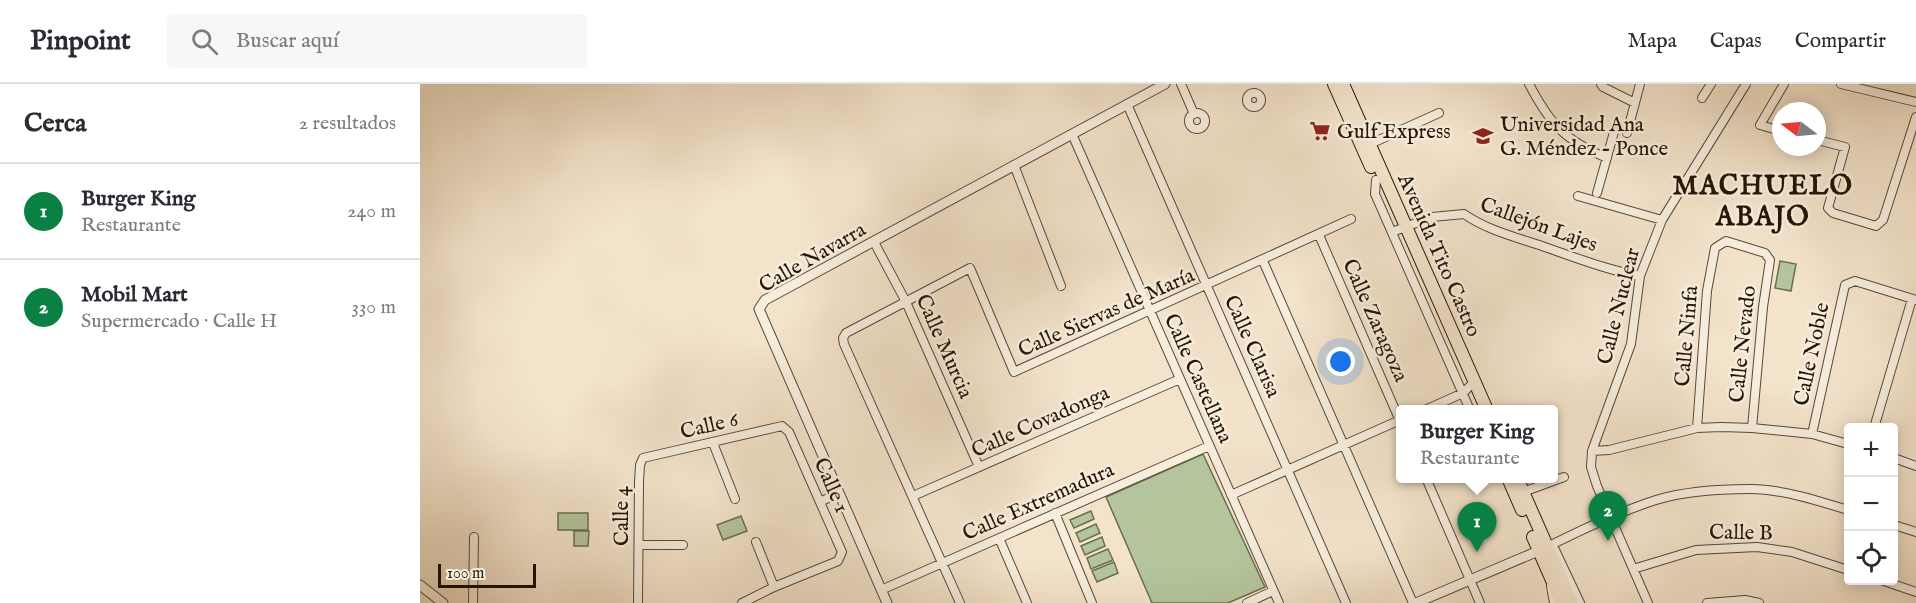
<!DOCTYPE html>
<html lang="es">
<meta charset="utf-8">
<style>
:root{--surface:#fff;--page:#f7f7f7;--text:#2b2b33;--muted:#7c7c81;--line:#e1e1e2;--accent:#0b8043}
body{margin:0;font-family:"IM FELL English",serif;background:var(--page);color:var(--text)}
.controls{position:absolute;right:18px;bottom:18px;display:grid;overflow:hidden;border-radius:6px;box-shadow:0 3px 15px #0003}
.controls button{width:54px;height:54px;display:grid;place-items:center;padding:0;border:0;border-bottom:2px solid var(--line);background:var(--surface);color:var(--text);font:30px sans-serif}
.compass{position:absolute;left:1352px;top:18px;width:54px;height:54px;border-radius:50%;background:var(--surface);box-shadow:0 3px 15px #0003;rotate:286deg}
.scale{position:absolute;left:18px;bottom:15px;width:98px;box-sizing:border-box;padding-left:6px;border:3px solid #241604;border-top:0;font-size:16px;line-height:21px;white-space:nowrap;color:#241604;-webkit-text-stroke:4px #f7eddd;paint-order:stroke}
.you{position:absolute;left:921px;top:278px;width:21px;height:21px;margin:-15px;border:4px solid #fff;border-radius:50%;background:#1a73e8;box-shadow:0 0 0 9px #1a73e833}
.badge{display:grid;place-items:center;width:39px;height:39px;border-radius:50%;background:var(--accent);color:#fff;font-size:20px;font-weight:700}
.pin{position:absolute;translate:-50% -50px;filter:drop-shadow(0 2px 3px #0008)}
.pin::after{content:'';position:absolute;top:32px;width:21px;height:18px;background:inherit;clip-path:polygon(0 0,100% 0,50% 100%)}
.popup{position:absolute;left:976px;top:321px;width:162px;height:78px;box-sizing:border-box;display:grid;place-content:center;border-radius:6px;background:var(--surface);filter:drop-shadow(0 2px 4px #0005);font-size:20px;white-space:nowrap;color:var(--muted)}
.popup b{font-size:22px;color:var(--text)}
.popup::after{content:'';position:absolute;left:50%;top:100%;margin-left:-12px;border:12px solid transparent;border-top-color:var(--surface)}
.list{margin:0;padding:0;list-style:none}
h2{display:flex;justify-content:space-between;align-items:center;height:78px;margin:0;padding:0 24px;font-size:26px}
h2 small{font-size:20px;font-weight:400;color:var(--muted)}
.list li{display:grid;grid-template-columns:39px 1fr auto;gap:18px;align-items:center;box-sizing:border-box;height:96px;padding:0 24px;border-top:2px solid var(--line)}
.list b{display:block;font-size:22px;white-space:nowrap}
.list p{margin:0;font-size:20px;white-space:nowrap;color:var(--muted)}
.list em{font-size:20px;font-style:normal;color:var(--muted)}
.icon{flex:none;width:33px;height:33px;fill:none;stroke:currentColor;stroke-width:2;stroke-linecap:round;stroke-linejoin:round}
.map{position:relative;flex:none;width:1496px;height:519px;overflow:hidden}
header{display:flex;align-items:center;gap:36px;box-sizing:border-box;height:84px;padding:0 30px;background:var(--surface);border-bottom:2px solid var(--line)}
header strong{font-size:28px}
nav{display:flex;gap:33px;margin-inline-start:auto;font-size:21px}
.search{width:420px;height:54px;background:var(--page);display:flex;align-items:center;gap:15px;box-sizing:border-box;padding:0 21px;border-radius:6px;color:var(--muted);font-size:22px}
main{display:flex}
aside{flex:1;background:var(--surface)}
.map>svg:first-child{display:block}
</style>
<header>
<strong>Pinpoint</strong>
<div class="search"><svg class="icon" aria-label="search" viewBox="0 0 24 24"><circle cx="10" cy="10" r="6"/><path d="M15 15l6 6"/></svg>Buscar aquí</div>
<nav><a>Mapa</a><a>Capas</a><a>Compartir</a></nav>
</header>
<main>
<aside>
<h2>Cerca<small>2 resultados</small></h2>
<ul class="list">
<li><span class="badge">1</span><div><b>Burger King</b><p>Restaurante</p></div><em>240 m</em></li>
<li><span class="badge">2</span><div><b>Mobil Mart</b><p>Supermercado · Calle H</p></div><em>330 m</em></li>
</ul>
</aside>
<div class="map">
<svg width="1496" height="519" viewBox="0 0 1496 519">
<rect width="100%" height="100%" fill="#f3e3cb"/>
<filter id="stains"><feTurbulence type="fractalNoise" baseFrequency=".00333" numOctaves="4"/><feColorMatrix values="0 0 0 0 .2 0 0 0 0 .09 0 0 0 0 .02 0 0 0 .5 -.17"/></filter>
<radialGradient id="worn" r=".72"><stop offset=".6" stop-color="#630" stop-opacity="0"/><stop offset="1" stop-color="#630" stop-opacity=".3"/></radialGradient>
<path fill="#b4c59d" stroke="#6c6e50" stroke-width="1.5" d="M1360,177L1376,180L1371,207L1355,204Z
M783,370L845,503L808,519H732L686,413Z
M671,427L674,435L654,444L650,436Z
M138,429H168V446H138Z
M321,432L327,447L303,456L297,441Z
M676,440L680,449L660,458L656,449Z
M154,447H169L168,462H154Z
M682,453L685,462L665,471L661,462Z
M688,465L693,476L671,485L667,474Z
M694,478L698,489L677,498L672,487Z"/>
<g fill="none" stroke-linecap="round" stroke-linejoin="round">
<g stroke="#584936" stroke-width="10">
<path id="minor" d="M761,0L774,30
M1109,0C1130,40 1144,56 1187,74
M1181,0L1183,3L1215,19
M1421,0L1496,18
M827 16a7 7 0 1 1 14 0a7 7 0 1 1-14 0Z
M1282,14L1291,0
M707,20L926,519
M769 37a8 8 0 1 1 16 0a8 8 0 1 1-16 0Z
M1361,47L1340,41L1364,0
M1207,49L1220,0
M652,50L859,519
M1397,56L1425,63L1408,124L1413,129L1456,142L1463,136L1496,33
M950,60L1019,29
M594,81L641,202
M956,96L955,110L1050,326
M1177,109L1194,48
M1158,112L1242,136
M972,148L1012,133L1044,130C1067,146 1095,153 1122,162C1154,173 1187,186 1220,192
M899,151L980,337
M454,158L486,218L559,383
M843,177L993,519
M1005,326L1043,309L1055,297
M1277,344L1287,207L1295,164L1306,157L1345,169L1350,176L1343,223L1332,344
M1454,344L1492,215
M1392,350L1425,201L1435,197L1496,216
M293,359L315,415
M1172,367L1189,366L1277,344L1301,343L1332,344L1392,350L1428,360
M1474,374L1496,382
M1006,394L1060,519
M1103,408L1144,393
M811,411L980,336
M493,412L760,295
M400,418L418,409
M635,429L672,519
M1474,441L1496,448
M579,454L607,519
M336,458L354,503
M219,461H263
M1127,463C1161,446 1198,428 1236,416C1265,407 1300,405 1331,405C1361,405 1399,417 1428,426
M1135,466L1160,519
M1213,485L1276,466L1337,463L1372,468L1428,486
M1461,496L1496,508
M1131,502L1134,519
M461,506L789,362
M53,519L54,453
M218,519L219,398L220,381L223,374L362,342L369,348L422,468L418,477L354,503L322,519
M540,519L424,260L423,254L426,249L550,184L594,288L931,135
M827,519L853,507
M1228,519L1177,402L1171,383L1172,367L1211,260L1220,192L1242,136L1326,0
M1287,519L1325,516L1339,519"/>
</g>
<g stroke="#584936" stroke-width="11">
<path id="tertiary" d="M0,501L23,519
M467,519L339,225L345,216L745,0
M996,519L1123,465"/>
</g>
<g stroke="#241604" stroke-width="14">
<path id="primary" d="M914,0L951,83
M923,0L1067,326
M1088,394L1102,426
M1097,394L1152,519
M1113,453L1142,519"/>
</g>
<use href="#minor" stroke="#f7eddd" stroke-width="8"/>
<use href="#tertiary" stroke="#f7eddd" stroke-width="9"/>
<use href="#primary" stroke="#f3e3cb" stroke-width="12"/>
</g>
<defs>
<g id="supermarket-bare" transform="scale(1.62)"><path d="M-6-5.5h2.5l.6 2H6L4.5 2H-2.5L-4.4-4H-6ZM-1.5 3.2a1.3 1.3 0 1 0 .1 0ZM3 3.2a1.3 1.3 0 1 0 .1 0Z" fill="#8f2418" stroke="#f7eddd" stroke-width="2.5" paint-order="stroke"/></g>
<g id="university-bare" transform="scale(1.62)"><path d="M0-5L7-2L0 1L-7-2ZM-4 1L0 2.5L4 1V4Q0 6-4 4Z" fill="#8f2418" stroke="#f7eddd" stroke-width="2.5" paint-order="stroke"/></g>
</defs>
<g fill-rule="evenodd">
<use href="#supermarket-bare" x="900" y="47"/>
<use href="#university-bare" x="1063" y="52"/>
</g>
<g text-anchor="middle" stroke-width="5" stroke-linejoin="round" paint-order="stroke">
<g font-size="21" fill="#241604" stroke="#f7eddd" text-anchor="start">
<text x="1080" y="47">Universidad Ana<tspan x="1080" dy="24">G. Méndez - Ponce</tspan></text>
<text x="917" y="54">Gulf Express</text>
</g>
<g font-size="21" fill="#241604" stroke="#f7eddd">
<text transform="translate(1119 140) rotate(20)" y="7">Callejón Lajes</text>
<text transform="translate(1020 171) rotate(66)" y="7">Avenida Tito Castro</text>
<text transform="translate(392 173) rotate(-30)" y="7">Calle Navarra</text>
<text transform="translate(1198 222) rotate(-76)" y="7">Calle Nuclear</text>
<text transform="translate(686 228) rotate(-24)" y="7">Calle Siervas de María</text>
<text transform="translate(956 236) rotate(66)" y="7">Calle Zaragoza</text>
<text transform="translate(1266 252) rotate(-85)" y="7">Calle Ninfa</text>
<text transform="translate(1322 260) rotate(-84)" y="7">Calle Nevado</text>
<text transform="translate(525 262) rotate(66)" y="7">Calle Murcia</text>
<text transform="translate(833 262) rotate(66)" y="7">Calle Clarisa</text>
<text transform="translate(1391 270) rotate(-78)" y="7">Calle Noble</text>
<text transform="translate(779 294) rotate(66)" y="7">Calle Castellana</text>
<text transform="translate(620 337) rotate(-24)" y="7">Calle Covadonga</text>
<text transform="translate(289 341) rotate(-13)" y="7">Calle 6</text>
<text transform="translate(412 401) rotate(66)" y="7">Calle 1</text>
<text transform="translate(618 417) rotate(-24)" y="7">Calle Extremadura</text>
<text transform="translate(201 432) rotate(-90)" y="7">Calle 4</text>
<text transform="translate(1321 448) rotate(1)" y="7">Calle B</text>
</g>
<g font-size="27" font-weight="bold" letter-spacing="1.5" fill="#241604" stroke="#f7eddd">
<text x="1343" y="110">MACHUELO<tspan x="1343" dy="31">ABAJO</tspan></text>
</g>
</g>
<rect width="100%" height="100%" filter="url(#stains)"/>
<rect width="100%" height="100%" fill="url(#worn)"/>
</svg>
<div class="controls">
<button>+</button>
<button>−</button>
<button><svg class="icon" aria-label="locate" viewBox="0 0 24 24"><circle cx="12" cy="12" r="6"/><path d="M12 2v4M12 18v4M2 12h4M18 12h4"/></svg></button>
</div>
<svg class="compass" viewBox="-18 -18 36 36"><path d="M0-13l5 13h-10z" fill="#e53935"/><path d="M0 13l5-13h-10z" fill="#7c7c81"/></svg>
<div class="scale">100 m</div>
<div class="you"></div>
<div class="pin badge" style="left:1057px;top:468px">1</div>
<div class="popup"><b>Burger King</b>Restaurante</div>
<div class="pin badge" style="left:1188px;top:457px">2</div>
</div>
</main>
